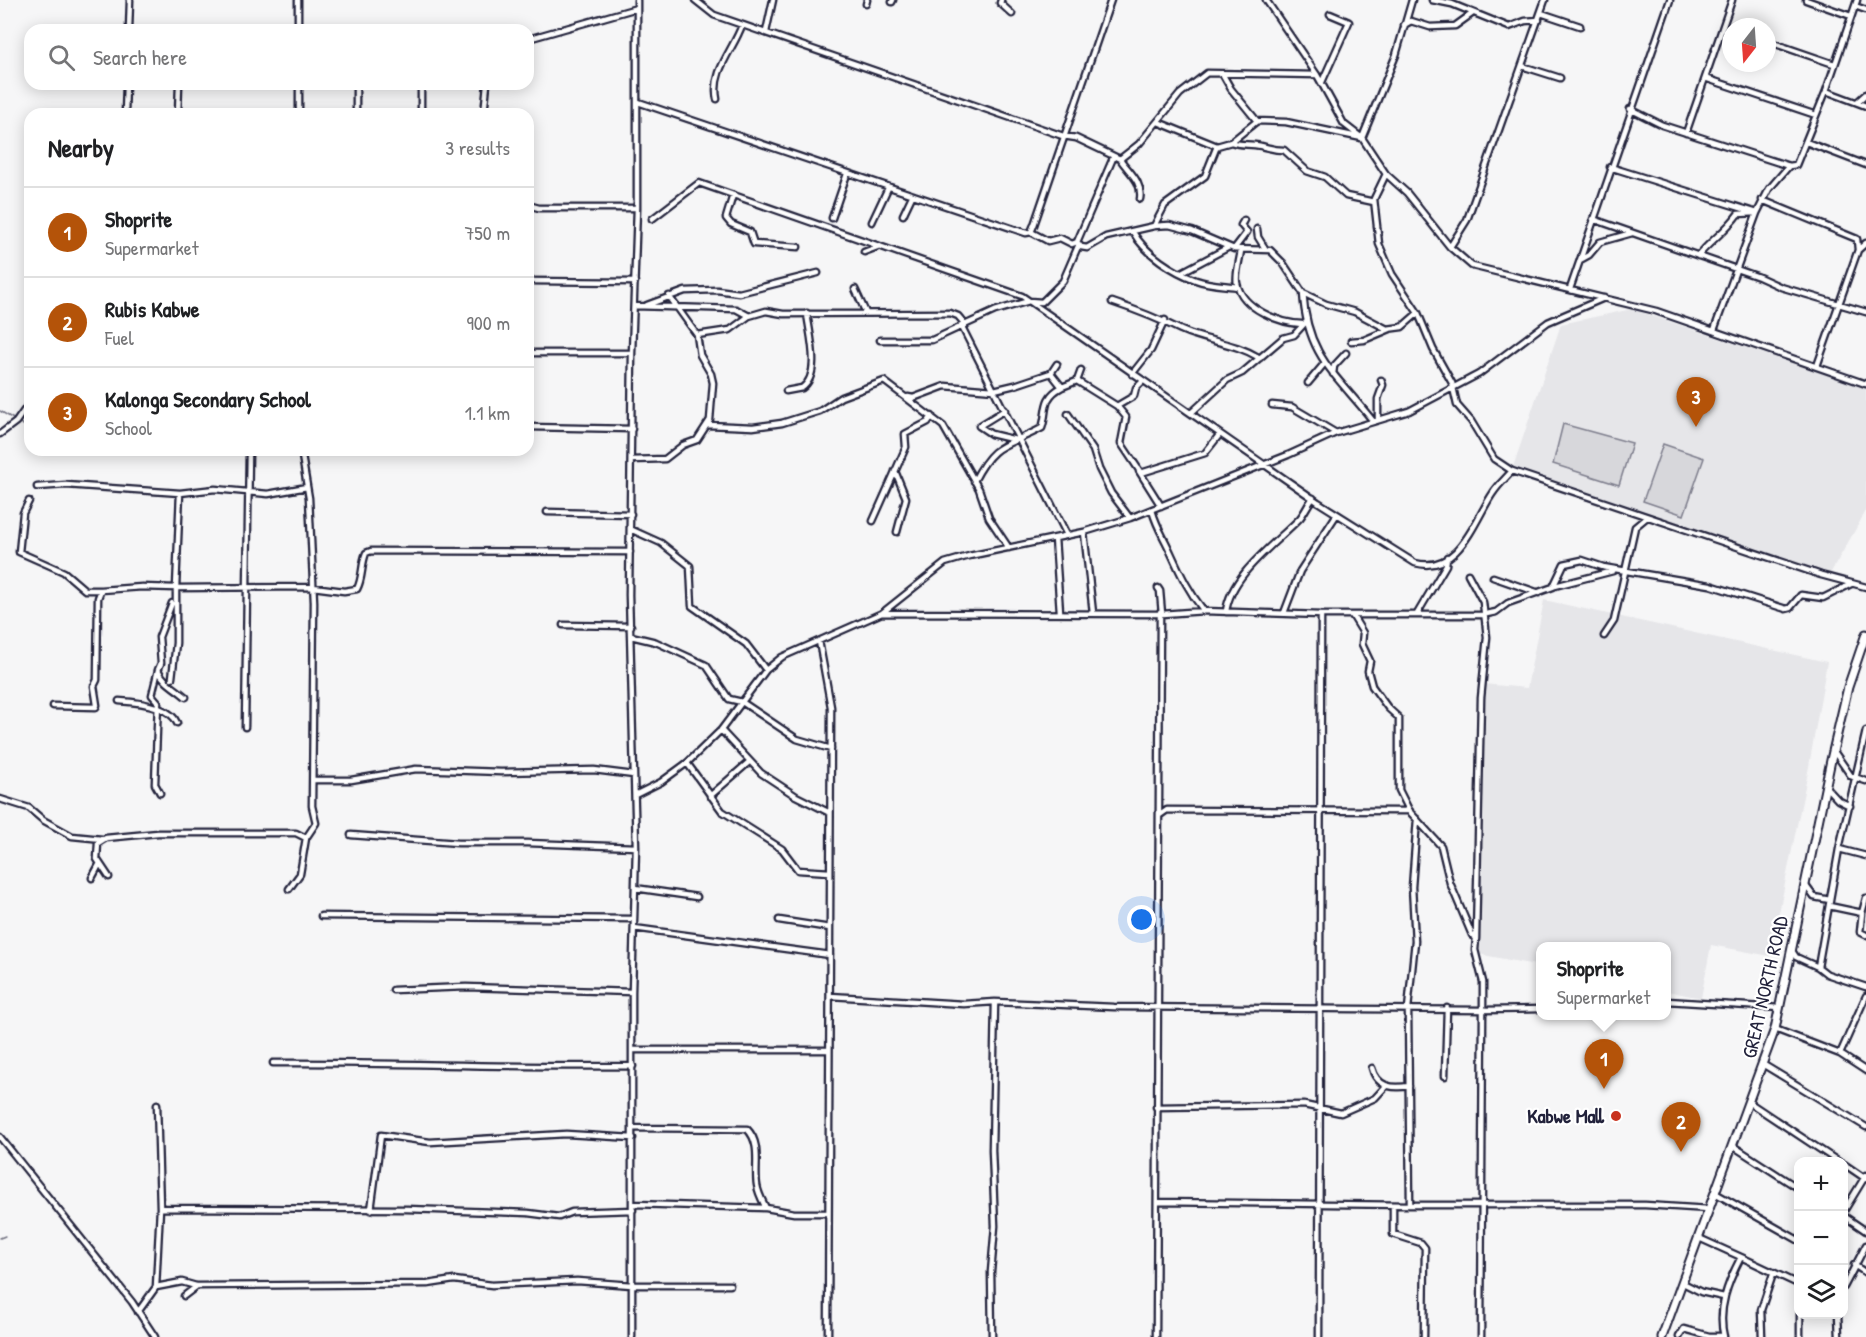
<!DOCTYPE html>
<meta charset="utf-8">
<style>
:root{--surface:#fff;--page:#f2f2f2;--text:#202124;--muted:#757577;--line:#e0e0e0;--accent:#b45309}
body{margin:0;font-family:"Patrick Hand",sans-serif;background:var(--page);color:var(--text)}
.controls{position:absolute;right:18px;bottom:18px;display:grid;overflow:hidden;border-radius:12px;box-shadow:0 3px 15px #0003}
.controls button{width:54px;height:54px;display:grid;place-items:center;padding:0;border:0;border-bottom:2px solid var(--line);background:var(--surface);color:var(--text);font:30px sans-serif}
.compass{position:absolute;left:1722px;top:18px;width:54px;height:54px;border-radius:50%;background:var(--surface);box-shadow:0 3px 15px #0003;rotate:197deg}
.you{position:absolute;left:1142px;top:920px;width:21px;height:21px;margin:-15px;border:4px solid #fff;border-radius:50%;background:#1a73e8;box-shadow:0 0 0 9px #1a73e833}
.badge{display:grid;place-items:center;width:39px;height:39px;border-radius:50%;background:var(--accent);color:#fff;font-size:20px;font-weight:700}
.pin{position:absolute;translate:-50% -50px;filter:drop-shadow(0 2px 3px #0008)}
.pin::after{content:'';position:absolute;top:32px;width:21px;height:18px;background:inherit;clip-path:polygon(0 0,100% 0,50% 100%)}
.popup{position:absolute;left:1536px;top:942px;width:135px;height:78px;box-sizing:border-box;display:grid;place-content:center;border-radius:12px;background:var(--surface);filter:drop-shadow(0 2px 4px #0005);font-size:20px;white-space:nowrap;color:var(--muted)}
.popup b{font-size:22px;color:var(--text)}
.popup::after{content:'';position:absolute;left:50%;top:100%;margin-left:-12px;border:12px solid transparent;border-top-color:var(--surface)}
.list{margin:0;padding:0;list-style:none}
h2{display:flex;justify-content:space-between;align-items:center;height:78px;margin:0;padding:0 24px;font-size:26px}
h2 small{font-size:20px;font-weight:400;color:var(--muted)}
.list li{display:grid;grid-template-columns:39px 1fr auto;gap:18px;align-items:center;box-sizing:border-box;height:90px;padding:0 24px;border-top:2px solid var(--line)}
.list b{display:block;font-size:22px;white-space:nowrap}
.list p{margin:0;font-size:20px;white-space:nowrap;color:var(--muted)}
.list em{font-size:20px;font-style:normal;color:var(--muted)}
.icon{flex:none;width:33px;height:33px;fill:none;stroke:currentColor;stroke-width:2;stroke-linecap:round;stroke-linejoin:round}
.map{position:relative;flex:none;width:1866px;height:1337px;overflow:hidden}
.search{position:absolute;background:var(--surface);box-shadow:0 3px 15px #0003;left:24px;top:24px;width:510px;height:66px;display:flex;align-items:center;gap:15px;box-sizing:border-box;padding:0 21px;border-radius:18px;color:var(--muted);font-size:22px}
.panel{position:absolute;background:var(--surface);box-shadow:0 3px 15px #0003;left:24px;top:108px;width:510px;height:348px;border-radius:18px}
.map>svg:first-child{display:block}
</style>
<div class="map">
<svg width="1866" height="1337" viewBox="0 0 1866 1337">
<rect width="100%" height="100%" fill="#f6f6f7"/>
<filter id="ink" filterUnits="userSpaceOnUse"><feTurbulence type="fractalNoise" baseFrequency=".0167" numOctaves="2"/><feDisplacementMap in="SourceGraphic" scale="12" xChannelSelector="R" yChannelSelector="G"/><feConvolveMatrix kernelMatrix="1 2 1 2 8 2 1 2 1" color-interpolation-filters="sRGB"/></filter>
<g filter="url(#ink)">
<path fill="#e6e6e9" d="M1632,309L1866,388V511L1830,574L1513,467L1561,324Z
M1544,600L1827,662L1808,772L1770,956L1711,945L1701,998L1667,991V946H1541V966L1478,954L1483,684L1527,688Z"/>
<path fill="#d7d7db" stroke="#7c7c8b" stroke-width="1.5" d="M1563,424L1632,443L1619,485L1553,464Z
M1663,444L1704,458L1684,515L1643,501Z"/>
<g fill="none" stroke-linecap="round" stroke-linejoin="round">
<path stroke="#767685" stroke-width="1.5" d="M0,411L30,429
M0,1238L5,1236"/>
<g stroke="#22223b" stroke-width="9">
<path id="minor" d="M298,0V30
M695,0L714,15L1063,136L1076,138L1120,159L1139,144L1180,94L1207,73L1317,75
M1001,0L1000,3L1012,14
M1266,0L1317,75L1344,124L1362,138L1386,174L1407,193L1450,247L1472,266L1656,311L1866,384
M1432,0L1452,4L1509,27L1525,21L1539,20
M1806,0L1851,16
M892,2L893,0
M866,4L867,0
M1855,6L1866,10
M1541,13L1580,26
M1404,25L1411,21L1430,27L1455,26L1473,13
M129,30L130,0
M766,32L773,0
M528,39L637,8
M1767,41L1834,64
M1522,66L1560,78
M1223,75L1231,89L1257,121L1286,122L1362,138L1396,55L1412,0
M1705,78L1816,115
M1322,82L1349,22L1330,14
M356,84V114
M1826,91L1866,106
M717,99C711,71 734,49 742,25
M638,102L1026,233L1031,232L1034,225L1111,0
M1857,102L1866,94
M1630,109L1662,125L1789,166L1796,165L1826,91L1857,0
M125,114L126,84
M178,114L179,84
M299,114V84
M421,114V84
M484,114L487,84
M1158,122L1217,146L1231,142L1257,121
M1686,133L1732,0
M1231,142C1241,146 1250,143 1261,146C1270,148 1274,150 1284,150L1307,171L1325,177L1346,196L1374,202
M1806,142L1866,165
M1120,159C1129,172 1143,182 1140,199
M1610,167L1757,213L1714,330
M1386,174L1374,199L1379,244L1392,274L1418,313L1433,349L1452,383L1457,405L1471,421L1494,459L1512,471
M733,195L726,218L731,224L750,232L754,244L798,247
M1762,200L1857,239L1858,250
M528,205L539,208H637
M903,215L912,196
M832,218L847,174
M652,219L699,183L1022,296L1318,502L1415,563C1459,575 1475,519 1493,493C1498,485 1506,478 1512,471L1821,575L1866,587
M1593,219L1759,277L1781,287L1866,312
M872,222L888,188
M1154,226L1165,205L1205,176L1217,146
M1257,229L1258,237L1266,250
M1031,232L1048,241L1060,238L1072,244L1077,242
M1133,232C1145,254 1174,272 1196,280C1209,285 1225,285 1238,287
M1077,242L1081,247L1087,248L1106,237L1154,226L1169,225L1192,231L1234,249L1270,250L1283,263L1303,293L1326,304L1355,312L1387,329L1402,327L1418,313
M1077,242L1113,158
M1450,247L1467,220L1545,0
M1234,249L1247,232L1241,225L1244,220
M1241,250C1240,260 1235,274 1237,283C1242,309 1280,323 1302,324
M864,252L880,246
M1698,256C1711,240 1726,231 1738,214L1757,213L1769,189L1789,166
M1580,260L1589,255L1600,242L1632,233
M1182,272L1229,247
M528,281L635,282
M855,289L866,313
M1570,289L1670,0
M1303,293C1307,357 1337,375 1373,421
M1112,302C1136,310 1159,319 1181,330C1207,342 1234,342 1260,358
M647,305L685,291L717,290L739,293L818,273
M635,306L736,309L749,316L766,311L783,314L950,313L958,316L964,323
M961,325L1067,535
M697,335L730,330L749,316
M880,340H932L995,311L1029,301L1042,302L1063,281L1079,244
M1351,341L1364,340L1390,329
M528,353H632
M1817,366L1858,250L1866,243
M1132,374L1151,350L1165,320
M1333,374L1334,366L1346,353
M1077,381L1081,370
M1143,381L1136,388L1134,396L1117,406L1126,417L1121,443L1141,473L1205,453L1220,434
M1308,383L1324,364
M1062,387L1077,381L1117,406
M786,391L802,388C822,374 809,333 807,313
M908,397L913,398L945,386L994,390L1015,385L1051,373L1057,364
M1272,405L1292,407L1336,433
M1005,410L979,426L991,434L1016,440
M1191,413L1227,380L1242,373L1283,338L1294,335L1306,322
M1068,414L1093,450L1099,469L1111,493L1130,518
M1378,420V399L1383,385L1381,380
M708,425L753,427L782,423L820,411L841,397L884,381L943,426L979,489L989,518L1009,548
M528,427L632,429
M0,434L16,422L30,402
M631,460L665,459L683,445L697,440L710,420L713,383L711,374L700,355L697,335L669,296
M895,471L906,498L897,532
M1139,471L1161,506
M974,481C995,440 1005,448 1042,428C1048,411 1041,398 1062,387L1051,373
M37,487L66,485L180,493L176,588L142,587L101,590L98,598L97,680L94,686L97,705L96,707L53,706
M180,493L215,489L268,494L307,487
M29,501L23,513L19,552L64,572L85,590H101
M1152,510C1157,528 1164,537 1171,553C1181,575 1189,592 1204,611
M547,512L631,514
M873,521L906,447L905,434L928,422L932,416
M630,529L661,543L690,566L692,606L746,644L766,670
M1084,532L1093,613
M1055,538L1060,612
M1468,574L1483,602L1487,637L1481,698L1476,938
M1493,577L1539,593
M1555,586L1613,571
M1158,588L1160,591L1162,614
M172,603L159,637L161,663L158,670C164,683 176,688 186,697
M1226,612C1230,575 1276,543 1300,518C1305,512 1308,504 1313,498
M882,613L1162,614L1204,611L1321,615H1482L1496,612L1508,603L1553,587L1564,564L1582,560L1603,567L1710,585L1786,609L1790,608L1801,595L1823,598L1851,584
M1284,613L1300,571L1337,514
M1417,614L1446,565L1447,557
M563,625L631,626
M631,636L656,642L706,665L729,699L742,702L797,739L831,749
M1604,636L1614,621L1635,527L1647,517
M819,641L831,707L828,1337
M158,670L152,695L158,702L155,784L160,793
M172,678L176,643V588L313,587L344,591L357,589C363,578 361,565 366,553L371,551L630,552
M119,701C136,702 170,705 177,723
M245,727L249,450
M721,730L761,773L796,796L830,813
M1866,731L1839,849L1818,967L1827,974L1866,987
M1833,750L1851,776L1866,781
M687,763L722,811L782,849L798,870L830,872
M313,780H351L416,769L501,772L594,770L634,775
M1825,786L1838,800L1850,806
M635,795L661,782L687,763L721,730L766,670L782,657L882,613L945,563L969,556L1084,532L1130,518L1288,455L1336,433L1409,411L1479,374L1548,322L1604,298
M710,796L749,762
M0,799L29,808L43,820L72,836L102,839
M1160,815L1167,810L1410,811
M1417,819L1412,887L1415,941L1408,1009L1410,1205H1645L1709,1209
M351,835L458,843H527L636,847
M1839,849L1866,856
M109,877L97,859L98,843L106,838L158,833H296L306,838
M92,878L99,865
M1806,886L1814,897L1830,900
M635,888L697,897
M289,889L300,874L306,838L316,823L312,806L314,602L309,498L301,450
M1829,906L1862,913L1860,932L1866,935
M1862,913L1866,898
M321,916L634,919
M779,920L830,928
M634,928L830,955
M1792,951L1796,957L1818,967
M393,990L466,987L632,992
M830,996L964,1004L995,1002L1114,1007L1483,1010V982L1475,950L1476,938L1472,935L1450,883L1441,846L1410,812L1399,790V718L1388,708L1372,686L1368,671L1370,661L1362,644L1363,633L1352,615
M1667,1001L1780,1008
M1775,1029L1840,1054L1866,1071
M633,1050H829
M1840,1054L1866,996
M273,1063C393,1062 513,1068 633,1066
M1764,1065L1866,1127
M1372,1068C1377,1087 1392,1089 1409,1086
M1445,1076L1447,1008
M1750,1103L1839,1162
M1156,1107L1304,1105L1341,1113L1375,1098L1386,1086
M633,1128L747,1129C762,1144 754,1167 757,1185C758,1193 762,1200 766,1208
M0,1137L132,1302L155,1337
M1733,1146L1798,1188
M1844,1164L1866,1179
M1715,1193L1798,1240
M1157,1202L1410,1205
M634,1204L766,1208L794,1213H828
M1393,1205V1234L1421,1243L1425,1248L1424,1337
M160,1208L407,1209L528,1213L559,1217L572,1212L633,1210
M371,1210L381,1135L430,1142L566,1134L633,1138
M1844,1211L1866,1175
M1844,1216L1866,1231
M1699,1238L1741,1257
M1854,1265L1866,1273
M1683,1283L1701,1292L1724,1297
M156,1287L182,1282L196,1286
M1844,1287L1866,1245
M184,1296L197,1286L428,1284L454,1280L492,1285L577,1281L632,1285H730
M138,1312L156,1287L160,1208L157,1104
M1838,1314L1839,1337
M632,1337V992L636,847L629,595L632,353L637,208V0
M992,1337L991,1272L995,1226L992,1150L995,1002
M1156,1337L1160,612
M1319,1337L1321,615
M1481,1337L1483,1010L1541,1009
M1679,1337L1684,1329L1709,1336H1724
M1724,1337C1717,1309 1728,1282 1741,1257L1798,1284
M1762,1337L1761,1310L1773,1274
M1800,1337V1314"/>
</g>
<g stroke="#22223b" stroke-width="11">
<path id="highway" d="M1662,1337L1775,1029L1831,760L1848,687L1866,634"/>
</g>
<use href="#minor" stroke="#fff" stroke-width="4.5"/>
<use href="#highway" stroke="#fff" stroke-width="7"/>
</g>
</g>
<circle fill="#c8321e" stroke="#fff" stroke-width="2" cx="1616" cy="1116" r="6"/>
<g text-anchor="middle" stroke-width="4.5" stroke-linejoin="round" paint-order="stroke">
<g font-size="20" fill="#22223b" stroke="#fff">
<text transform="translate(1765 987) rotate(-77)" y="7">GREAT NORTH ROAD</text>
</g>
<g font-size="20" font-weight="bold" fill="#22223b" stroke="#fff" text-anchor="end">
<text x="1604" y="1123">Kabwe Mall</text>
</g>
</g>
</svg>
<div class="controls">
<button>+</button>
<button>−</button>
<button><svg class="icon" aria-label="layers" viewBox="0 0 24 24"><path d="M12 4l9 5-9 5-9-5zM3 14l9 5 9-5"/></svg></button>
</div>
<svg class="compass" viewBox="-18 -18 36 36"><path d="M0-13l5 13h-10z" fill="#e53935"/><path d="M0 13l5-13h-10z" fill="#757577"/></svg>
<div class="you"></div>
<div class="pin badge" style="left:1604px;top:1089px">1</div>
<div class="popup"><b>Shoprite</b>Supermarket</div>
<div class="pin badge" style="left:1681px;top:1152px">2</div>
<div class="pin badge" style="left:1696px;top:427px">3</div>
<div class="search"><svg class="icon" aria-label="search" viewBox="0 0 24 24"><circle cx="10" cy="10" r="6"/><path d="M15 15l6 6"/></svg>Search here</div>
<section class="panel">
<h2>Nearby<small>3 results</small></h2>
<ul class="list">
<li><span class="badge">1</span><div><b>Shoprite</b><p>Supermarket</p></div><em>750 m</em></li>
<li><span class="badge">2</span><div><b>Rubis Kabwe</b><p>Fuel</p></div><em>900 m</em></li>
<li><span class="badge">3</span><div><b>Kalonga Secondary School</b><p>School</p></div><em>1.1 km</em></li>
</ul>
</section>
</div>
